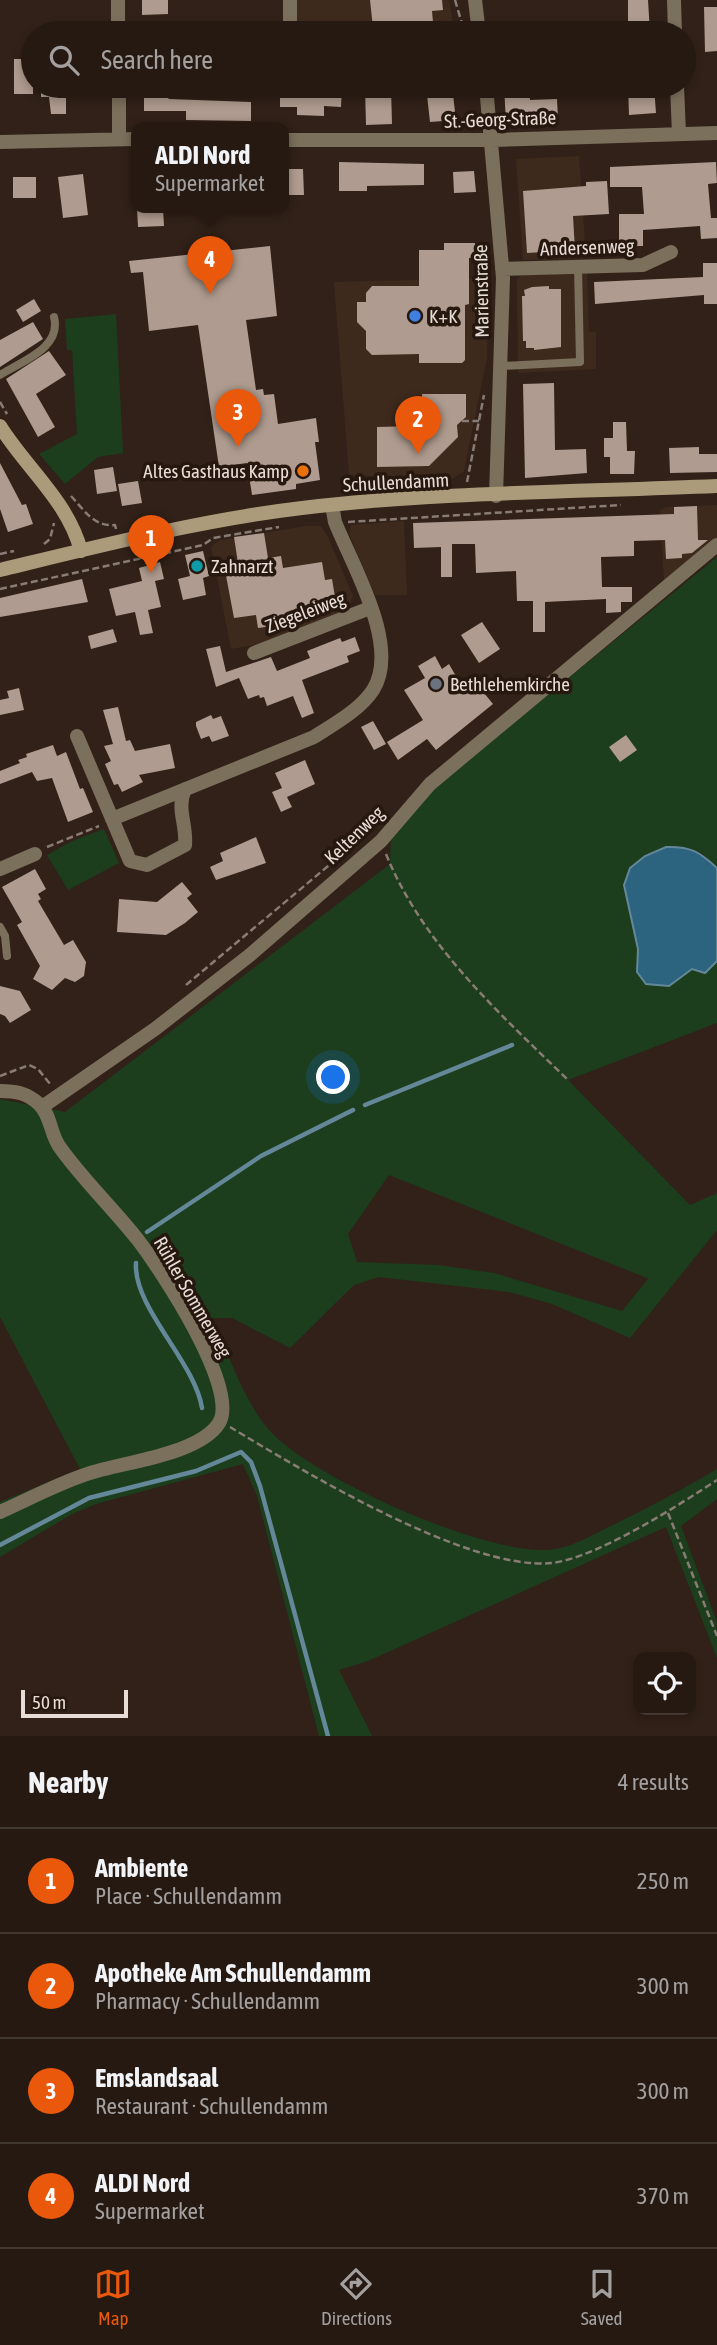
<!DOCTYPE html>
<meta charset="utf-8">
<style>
:root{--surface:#251912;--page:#312620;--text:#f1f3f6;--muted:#a3a09f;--line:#423832;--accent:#ea580c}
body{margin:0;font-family:"Asap Condensed",sans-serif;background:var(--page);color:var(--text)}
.controls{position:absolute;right:21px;bottom:21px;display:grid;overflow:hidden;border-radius:14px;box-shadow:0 4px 10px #0003}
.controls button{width:63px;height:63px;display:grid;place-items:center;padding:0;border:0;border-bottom:2px solid var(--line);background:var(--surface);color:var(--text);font:35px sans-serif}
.scale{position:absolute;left:21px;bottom:18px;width:107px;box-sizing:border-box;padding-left:7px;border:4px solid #e7dcd6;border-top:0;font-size:19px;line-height:24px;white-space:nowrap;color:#e7dcd6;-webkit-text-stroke:5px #26180f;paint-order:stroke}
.you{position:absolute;left:334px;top:1078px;width:24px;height:24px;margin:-18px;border:5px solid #fff;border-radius:50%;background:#1a73e8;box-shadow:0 0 0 10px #1a73e833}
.badge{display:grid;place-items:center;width:46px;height:46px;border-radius:50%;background:var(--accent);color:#fff;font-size:23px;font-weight:700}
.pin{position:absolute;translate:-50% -58px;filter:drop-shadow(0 2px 4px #0008)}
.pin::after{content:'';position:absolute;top:37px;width:24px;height:21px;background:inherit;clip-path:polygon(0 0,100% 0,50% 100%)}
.popup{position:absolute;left:131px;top:122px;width:158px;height:91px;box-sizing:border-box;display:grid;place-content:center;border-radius:14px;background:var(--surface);filter:drop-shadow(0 2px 5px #0005);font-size:23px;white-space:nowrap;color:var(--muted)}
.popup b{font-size:26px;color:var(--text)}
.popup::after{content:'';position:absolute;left:50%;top:100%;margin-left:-14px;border:14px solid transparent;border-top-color:var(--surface)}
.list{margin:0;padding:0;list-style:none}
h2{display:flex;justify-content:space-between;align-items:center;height:91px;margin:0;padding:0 28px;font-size:30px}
h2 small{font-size:23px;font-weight:400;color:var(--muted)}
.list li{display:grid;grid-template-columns:46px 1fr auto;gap:21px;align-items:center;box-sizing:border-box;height:105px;padding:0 28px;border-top:2px solid var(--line)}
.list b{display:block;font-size:26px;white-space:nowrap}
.list p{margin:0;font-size:23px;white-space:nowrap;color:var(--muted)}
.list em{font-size:23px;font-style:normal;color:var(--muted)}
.icon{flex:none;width:38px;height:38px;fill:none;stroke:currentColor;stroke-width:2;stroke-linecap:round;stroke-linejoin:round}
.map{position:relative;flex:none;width:717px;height:1736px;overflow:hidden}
.search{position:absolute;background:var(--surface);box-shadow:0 4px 10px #0003;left:21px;right:21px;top:21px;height:77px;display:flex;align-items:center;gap:18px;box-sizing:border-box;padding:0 24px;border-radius:38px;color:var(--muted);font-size:26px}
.sheet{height:511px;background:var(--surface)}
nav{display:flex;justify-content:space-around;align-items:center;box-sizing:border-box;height:98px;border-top:2px solid var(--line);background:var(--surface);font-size:19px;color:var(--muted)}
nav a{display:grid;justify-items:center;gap:4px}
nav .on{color:var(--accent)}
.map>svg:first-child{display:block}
</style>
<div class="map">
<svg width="717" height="1736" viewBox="0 0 717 1736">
<rect width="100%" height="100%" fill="#312118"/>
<path fill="#3e2a1d" d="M297,0H449L454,28L394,33H297Z
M579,156L586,258L523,260L516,159Z
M587,272L589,332H596V369L518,373L517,280L521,275Z
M488,278L487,358L464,471L452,479L349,475L334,282Z
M717,505V539L664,582L660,510L667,507Z
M404,521L407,595H375L349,534L351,525Z
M306,526H321L328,537L353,596L348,609L264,643L231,649L211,547L218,541Z"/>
<path fill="#1c3e1d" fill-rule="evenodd" d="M116,314L123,453L98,457L65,484L39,454L77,434L72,350H67L65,319Z
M717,557V868L700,851L717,886V1023L568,1080L690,1205L717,1193V1230L630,1338L552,1304L509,1292L379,1277L354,1285L290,1348L232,1318H212C229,1354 243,1401 270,1431C312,1478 494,1560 555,1549C574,1546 592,1535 609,1527C646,1509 682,1490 717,1469V1499L681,1526L717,1622V1658L666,1527L368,1661L339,1670L372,1736H319L257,1496L243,1464L96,1504L72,1514L0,1557V1502L80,1469L0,1317V1099L65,1112L390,864L391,839L435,787ZM389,1175L647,1278L648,1279L622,1311L494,1273L438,1265L357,1262L348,1234Z
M104,829L119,863L68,890L47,855L72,841Z"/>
<path fill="#2c637f" stroke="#648799" stroke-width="2" d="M666,847C690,846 700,852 717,868V961L705,973L692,969L669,986L646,984L637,972L638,949L624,885L630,868L645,856Z"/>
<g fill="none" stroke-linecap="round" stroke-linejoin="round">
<path stroke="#648799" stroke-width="4.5" d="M365,1105L512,1045
M147,1232L261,1156L353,1110
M136,1263C133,1307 195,1362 202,1408
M0,1545L89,1498L196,1471L241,1452L251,1462L260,1486L328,1736"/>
</g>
<path fill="#af9b8f" d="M142,0H168V14L142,15Z
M370,0H442L443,10L432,11L433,22L373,28Z
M628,0H648L650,33H628Z
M704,7H717V51L705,52Z
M274,22V33H208V23Z
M14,59H33V94H14Z
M41,86H79V95L66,96V114H51L49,97H41Z
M144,86H166V96L169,99L251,102V121L186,120V111H144Z
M280,86H342L341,107L324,106V116L297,115V107H280Z
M426,86H452L456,120L430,122Z
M504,86H529L530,100L557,99L558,119L506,122Z
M628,86H654L656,113L629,115Z
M391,87L392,124L366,125L365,88Z
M339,162L424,164V185L367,186V191H339Z
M716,162L717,183L708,184L711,218H717V238L701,239L700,226L643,230V246H619V214H644L642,187H610V167Z
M284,169H303L304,195H284Z
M474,171L476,192L454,193L453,172Z
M83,174L88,215L63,218L58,177Z
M13,177H36V198H13Z
M607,181L609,214L573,216L575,250L527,253L523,191L586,186V182Z
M137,208H163L164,226L138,227Z
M444,243H475V258H469V304L465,305V360L462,363H419V354L372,355L366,349V331L357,322V302H366V293L372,286H419V250H444Z
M270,246L277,316L246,320L256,390L263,389L264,395L274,394L278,424L316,418L319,442H315L320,480L296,484V489L252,495L247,463L219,467L198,325L149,331L143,272L131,273L129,261Z
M703,263H717V304H704V295L595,304L594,282L703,277Z
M549,286V289H561V347L534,350V348H526V341H523L522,296H525L524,290L532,287Z
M34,299L41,311L23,322L16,310Z
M33,322L43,339L0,367V340Z
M49,351L66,375L36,394L55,427L38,437L6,379Z
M554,383L555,450L586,449L587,473L525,478L523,384Z
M422,394H466V417L457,425L458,437L429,466L377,467V427L414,426L423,417Z
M613,422H626L627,451H635L634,474H610V457H604V438H613Z
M699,447V454H717V472L670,473L669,448Z
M0,463L22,505L26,504L33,524L8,532L0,509Z
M113,467L117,491L97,494L94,470Z
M138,481L142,503L122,506L118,484Z
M697,506L698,540H708L692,553L682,554V558L666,559L665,540L634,541V556L601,557L602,587H632V602H621V612L606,613V599L545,602V632H533V601H517L516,571L476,573L475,544H452V577H441V547L414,548L413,523L674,514V507Z
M264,533L268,558L281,556L283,568L322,562L325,580L332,579L336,603L293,613L294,623L258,628L256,615L234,618L224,565L238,563L234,537Z
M203,551L209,576L203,578L206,595L183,600L178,579L190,576L185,555Z
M160,562L164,579L155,581L161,607L148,610L153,633L140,635L135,612L116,616L109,589L142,581L139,568Z
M82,579L88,602L0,617V598Z
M482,622L500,649L479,663L461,635Z
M113,629L117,642L91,649L88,636Z
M355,637L360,651L347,656L349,662L302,680L314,713L302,718L293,696L267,706L264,697L260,698L259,695L248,699L239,678L216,687L206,649L220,646L226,672L271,657L277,671L310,658L307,651L340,638L342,642Z
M435,656L442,669L449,664L464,690L475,682L493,704L436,750L427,739L398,760L387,742L423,720L404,690L425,678L418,666Z
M19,688L24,710L0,715V700L9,698L7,691Z
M118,707L126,741L130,740L135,751L170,744L175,768L139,775L143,782L122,792L118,784L114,785L105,764L111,761L104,746L113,744L103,710Z
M211,715L213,719L221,716L229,736L212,742L209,736L201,739L196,726V722Z
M373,721L386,744L374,750L361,727Z
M626,735L637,750L620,762L609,747Z
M53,745L57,756L66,752L80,789L83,788L93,812L68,822L52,778L37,781L32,772L0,784V771L20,763L18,760L27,757L26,754Z
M305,760L315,784L287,797L292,807L281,812L272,792L282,788L275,773Z
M256,837L266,863L216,880L210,867L223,861L220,853Z
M35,869L46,889L38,894L41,899L38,901L64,945L73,940L86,962L84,976L75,982L65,978L52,990L33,979L40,966L17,925L22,922L2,887Z
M182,882L192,894L187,898L198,912L185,923L166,935L117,932L119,899L157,902Z
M0,986L20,991L31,1010L10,1023L5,1016L0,1014Z"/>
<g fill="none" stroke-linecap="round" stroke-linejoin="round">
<path stroke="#897c74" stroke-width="2.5" stroke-dasharray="7 3.5" stroke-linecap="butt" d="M455,0L463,27
M0,402L7,414
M415,409L418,422
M462,421H479
M467,482L484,395
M71,496C84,510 94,527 115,525L116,529
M348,522L621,505
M44,544L50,539L54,523
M0,554L14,551
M0,589L203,545L213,538L279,527
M47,847L99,826
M386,854C423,945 499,1013 568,1080
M186,985L352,846
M0,1076L29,1065L38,1069L50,1084
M230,1427C303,1471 468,1571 551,1563C595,1559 679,1505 717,1480
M668,1513L717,1636"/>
<path stroke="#7b705c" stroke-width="8" d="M502,366L580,362L578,267
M0,375C22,361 62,348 54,317
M0,927L5,936L7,956"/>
<path stroke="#7b705c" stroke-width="14" d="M118,0V33
M290,0V33
M475,0L479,33
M674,0L675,33
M119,86V139
M486,86L503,278L496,496
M677,86L679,134
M284,140H492L717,133
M0,142L136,139
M502,269L643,265L671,252
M254,653L370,608
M77,736L130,861L147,865L185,845C187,824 176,809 185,789
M112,819L314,737C334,724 360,710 373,690C401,646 352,565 335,522L332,505
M0,869L35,854
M0,1091C16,1091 27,1093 39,1104C51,1115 50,1133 59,1146C82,1179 113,1208 138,1240C161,1270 240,1389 219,1423C199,1455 122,1462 87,1474C57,1484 29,1499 0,1512
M42,1107L155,1029L250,955L381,841L430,784L717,545"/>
<path stroke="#ac9b7a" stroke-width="14" d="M0,426C26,468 68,501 81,551
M0,570C99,546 201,520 302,508C439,492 579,492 717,486"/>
</g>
<circle fill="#3f7fe0" stroke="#26180f" stroke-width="2.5" cx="415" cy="316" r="7"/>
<circle fill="#e8710a" stroke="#26180f" stroke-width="2.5" cx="303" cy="471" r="7"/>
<circle fill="#0f9aa8" stroke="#26180f" stroke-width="2.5" cx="197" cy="566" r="7"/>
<circle fill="#6b7280" stroke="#26180f" stroke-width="2.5" cx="436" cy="684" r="7"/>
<g text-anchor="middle" stroke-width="7" stroke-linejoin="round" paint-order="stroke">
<g font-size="19" fill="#e7dcd6" stroke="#26180f">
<text transform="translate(500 119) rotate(-2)" y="7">St.-Georg-Straße</text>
<text transform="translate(587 247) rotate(-2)" y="7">Andersenweg</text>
<text transform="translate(481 291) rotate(-91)" y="7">Marienstraße</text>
<text transform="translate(396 482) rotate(-3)" y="7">Schullendamm</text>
<text transform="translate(305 612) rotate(-21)" y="7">Ziegeleiweg</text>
<text transform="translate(354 835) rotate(-44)" y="7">Keltenweg</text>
<text transform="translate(193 1297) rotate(60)" y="7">Rühler Sommerweg</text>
</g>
<g font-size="19" fill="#e7dcd6" stroke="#26180f" text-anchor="start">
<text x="429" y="323">K+K</text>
<text x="289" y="478" text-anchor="end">Altes Gasthaus Kamp</text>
<text x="211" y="573">Zahnarzt</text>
<text x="450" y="691">Bethlehemkirche</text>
</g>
</g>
</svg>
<div class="controls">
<button><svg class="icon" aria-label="locate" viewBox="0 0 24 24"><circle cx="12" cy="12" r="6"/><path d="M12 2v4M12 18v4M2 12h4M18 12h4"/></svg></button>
</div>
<div class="scale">50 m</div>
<div class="you"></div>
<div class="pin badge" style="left:151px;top:573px">1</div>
<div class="pin badge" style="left:418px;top:454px">2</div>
<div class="pin badge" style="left:238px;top:447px">3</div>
<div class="pin badge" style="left:210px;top:294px">4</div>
<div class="popup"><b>ALDI Nord</b>Supermarket</div>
<div class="search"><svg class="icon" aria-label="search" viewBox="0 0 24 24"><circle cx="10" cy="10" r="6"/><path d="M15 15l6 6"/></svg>Search here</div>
</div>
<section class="sheet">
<h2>Nearby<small>4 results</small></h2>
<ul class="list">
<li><span class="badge">1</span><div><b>Ambiente</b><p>Place · Schullendamm</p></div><em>250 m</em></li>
<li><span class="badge">2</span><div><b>Apotheke Am Schullendamm</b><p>Pharmacy · Schullendamm</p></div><em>300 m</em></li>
<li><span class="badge">3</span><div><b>Emslandsaal</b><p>Restaurant · Schullendamm</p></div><em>300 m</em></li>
<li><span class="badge">4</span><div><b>ALDI Nord</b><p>Supermarket</p></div><em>370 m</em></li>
</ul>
</section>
<nav>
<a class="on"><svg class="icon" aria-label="map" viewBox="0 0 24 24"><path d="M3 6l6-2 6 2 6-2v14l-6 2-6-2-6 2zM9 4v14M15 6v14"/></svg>Map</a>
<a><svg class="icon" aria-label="directions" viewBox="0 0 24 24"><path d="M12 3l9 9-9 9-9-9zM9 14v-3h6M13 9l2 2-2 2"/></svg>Directions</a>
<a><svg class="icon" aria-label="saved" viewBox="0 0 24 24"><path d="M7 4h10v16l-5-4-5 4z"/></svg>Saved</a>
</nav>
